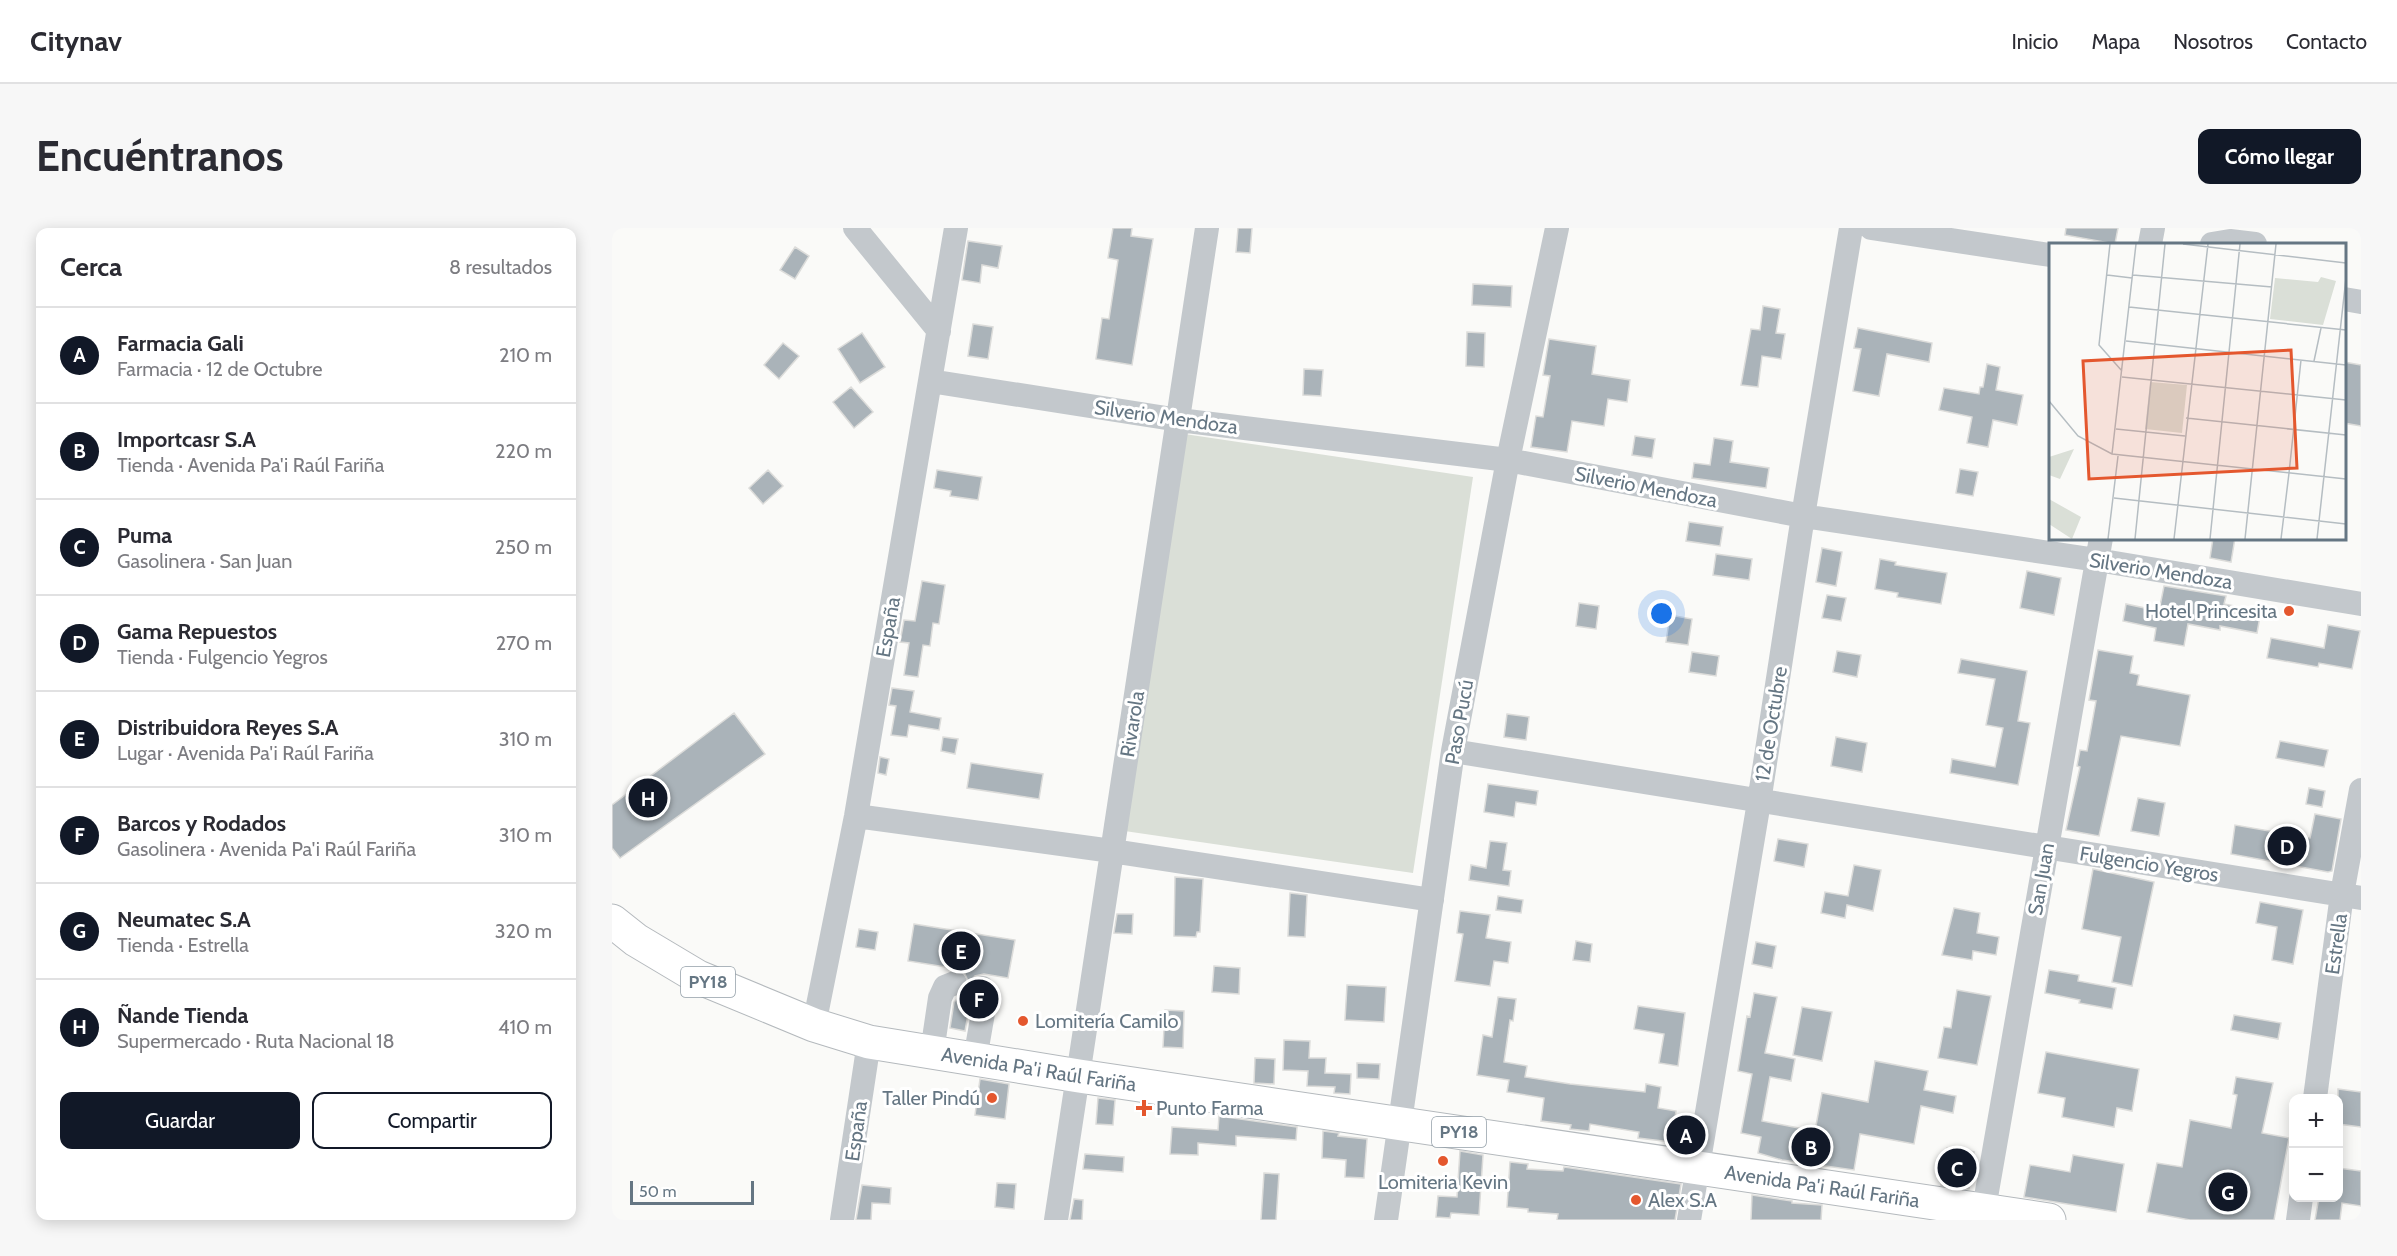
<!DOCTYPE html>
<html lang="es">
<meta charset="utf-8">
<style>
:root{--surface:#fff;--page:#f7f7f7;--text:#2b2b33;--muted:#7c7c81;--line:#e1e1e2;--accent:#111827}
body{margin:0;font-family:Cabin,sans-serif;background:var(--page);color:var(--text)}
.controls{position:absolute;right:18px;bottom:18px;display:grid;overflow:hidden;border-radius:12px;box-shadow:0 3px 15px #0003}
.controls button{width:54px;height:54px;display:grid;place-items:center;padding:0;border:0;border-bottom:2px solid var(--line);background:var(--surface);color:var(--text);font:30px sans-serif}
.scale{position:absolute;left:18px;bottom:15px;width:124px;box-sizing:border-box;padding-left:6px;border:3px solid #657683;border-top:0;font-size:16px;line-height:21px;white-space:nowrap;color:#657683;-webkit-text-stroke:4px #fff;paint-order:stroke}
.you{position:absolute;left:1050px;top:386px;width:21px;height:21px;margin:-15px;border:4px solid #fff;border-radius:50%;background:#1a73e8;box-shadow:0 0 0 9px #1a73e833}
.badge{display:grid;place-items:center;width:39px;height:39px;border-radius:50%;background:var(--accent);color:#fff;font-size:20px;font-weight:700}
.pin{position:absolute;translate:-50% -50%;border:3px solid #fff;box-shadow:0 2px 6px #0006}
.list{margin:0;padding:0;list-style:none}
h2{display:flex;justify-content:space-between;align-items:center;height:78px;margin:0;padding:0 24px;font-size:26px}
h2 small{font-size:20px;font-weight:400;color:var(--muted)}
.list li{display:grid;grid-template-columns:39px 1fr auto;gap:18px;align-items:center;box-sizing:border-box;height:96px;padding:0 24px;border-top:2px solid var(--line)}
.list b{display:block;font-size:22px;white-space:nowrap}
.list p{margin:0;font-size:20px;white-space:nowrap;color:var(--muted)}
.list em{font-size:20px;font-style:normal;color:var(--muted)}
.actions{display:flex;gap:12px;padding:18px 24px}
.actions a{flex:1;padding:14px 0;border:2px solid var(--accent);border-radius:12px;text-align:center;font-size:21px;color:var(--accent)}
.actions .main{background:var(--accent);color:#fff}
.map{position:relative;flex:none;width:1749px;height:992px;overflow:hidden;border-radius:12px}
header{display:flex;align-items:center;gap:36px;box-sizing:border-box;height:84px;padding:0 30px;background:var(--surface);border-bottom:2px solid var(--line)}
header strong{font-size:28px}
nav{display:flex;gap:33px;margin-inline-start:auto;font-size:21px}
.intro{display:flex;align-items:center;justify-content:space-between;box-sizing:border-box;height:144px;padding:0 36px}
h1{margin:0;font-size:42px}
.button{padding:15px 27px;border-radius:12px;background:var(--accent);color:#fff;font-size:21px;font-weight:700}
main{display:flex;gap:36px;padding:0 36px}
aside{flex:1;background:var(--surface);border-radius:12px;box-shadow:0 3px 15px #0003}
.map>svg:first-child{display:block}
</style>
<header>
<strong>Citynav</strong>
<nav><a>Inicio</a><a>Mapa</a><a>Nosotros</a><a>Contacto</a></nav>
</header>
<div class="intro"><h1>Encuéntranos</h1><a class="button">Cómo llegar</a></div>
<main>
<aside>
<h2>Cerca<small>8 resultados</small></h2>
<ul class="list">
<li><span class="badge">A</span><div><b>Farmacia Gali</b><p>Farmacia · 12 de Octubre</p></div><em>210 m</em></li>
<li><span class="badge">B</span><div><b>Importcasr S.A</b><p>Tienda · Avenida Pa'i Raúl Fariña</p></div><em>220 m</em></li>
<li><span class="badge">C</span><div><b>Puma</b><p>Gasolinera · San Juan</p></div><em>250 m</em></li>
<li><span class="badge">D</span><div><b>Gama Repuestos</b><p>Tienda · Fulgencio Yegros</p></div><em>270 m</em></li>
<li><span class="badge">E</span><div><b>Distribuidora Reyes S.A</b><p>Lugar · Avenida Pa'i Raúl Fariña</p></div><em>310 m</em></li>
<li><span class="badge">F</span><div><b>Barcos y Rodados</b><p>Gasolinera · Avenida Pa'i Raúl Fariña</p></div><em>310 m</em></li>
<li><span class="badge">G</span><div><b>Neumatec S.A</b><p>Tienda · Estrella</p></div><em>320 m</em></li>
<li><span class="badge">H</span><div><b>Ñande Tienda</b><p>Supermercado · Ruta Nacional 18</p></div><em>410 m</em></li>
</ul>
<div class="actions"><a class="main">Guardar</a><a>Compartir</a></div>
</aside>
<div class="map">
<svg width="1749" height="992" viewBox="0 0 1749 992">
<rect width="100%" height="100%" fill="#fafaf8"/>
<path fill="#dadfd7" d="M559,204L861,249L801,645L492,600Z"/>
<path fill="#aab3b9" stroke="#dcdcda" stroke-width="1.5" d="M501,0H520L519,8L541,11L520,137L484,131L490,90L497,91L506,32L496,30Z
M626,0H640L638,25L624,24Z
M1454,0H1506L1503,16L1453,7Z
M356,13L390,18L386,40L370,37L368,55L350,52Z
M183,19L197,28L183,51L168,42Z
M861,56L900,58L899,79L860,77Z
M1151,78L1168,81L1164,105L1173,106L1169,131L1150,128L1146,159L1129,157L1139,101L1148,102Z
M361,96L381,99L376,131L356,128Z
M1246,100L1320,115L1317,134L1275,126L1267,168L1241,163L1249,121L1242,120Z
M855,104L873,105L872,139L854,138Z
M250,105L273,139L248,155L226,121Z
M937,111L984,118L980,146L1018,152L1015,174L996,171L992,198L960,193L955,224L919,219L924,188L931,189L938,148L931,147Z
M171,115L187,128L167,151L152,137Z
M1732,134L1749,137V198L1732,195Z
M1375,136L1388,139L1384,162L1411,167L1405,197L1381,192L1376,219L1355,215L1360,189L1327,182L1332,160L1367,166L1368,159H1371Z
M692,141L711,142L709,168L691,167Z
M239,159L261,184L242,200L221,174Z
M1023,208L1043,211L1040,230L1020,227Z
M1102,210L1121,213L1118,234L1157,240L1154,260L1080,250L1082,235L1098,237Z
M1348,241L1366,244L1361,268L1344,265Z
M156,242L171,258L151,276L137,260Z
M325,242L370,249L366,272L338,268L339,263L322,260Z
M1077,294L1111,299L1108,318L1074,313Z
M1601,310H1623L1619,334L1598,330Z
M1210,320L1230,324L1224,358L1204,354Z
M1104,326L1140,331L1137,352L1101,347Z
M1268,331L1284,334L1283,337L1335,345L1329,376L1285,369L1286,365L1263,361Z
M1415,343L1449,350L1442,387L1408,380Z
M310,353L333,357L327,396L321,395L318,418L311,417L306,449L292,447L297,415L288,414L292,392L303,393Z
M1552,358L1614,368L1612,376L1649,383L1645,405L1608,398V402L1576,396L1572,418L1542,413L1544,400L1511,393L1514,376L1547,383Z
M1215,367L1234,370L1229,393L1210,390Z
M967,375L987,378L984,401L964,398Z
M1058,387L1080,391L1076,417L1054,414Z
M1716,397L1748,403L1740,441L1707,435L1706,439L1655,430L1659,410L1712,420Z
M1486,422L1521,428L1518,445L1527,447L1525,457L1578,467L1568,518L1509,508L1487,608L1454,602L1468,539L1465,538L1468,522L1475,523L1484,473L1477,472Z
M1225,423L1249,427L1245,449L1221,444Z
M1080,424L1107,428L1104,448L1077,444Z
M1349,431L1415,443L1406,493L1418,495L1406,557L1338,545L1340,531L1383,539L1391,500L1374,497L1383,451L1346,445Z
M280,460L302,463L298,484L329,490L327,502L297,497L295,509L279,507L284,478L277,477Z
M122,485L153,526L8,630L0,620V577Z
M895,486L917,489L914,512L892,509Z
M331,509L346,511L343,526L329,523Z
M1224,509L1255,515L1250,544L1219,538Z
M1668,513L1716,522L1712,539L1664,530Z
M268,529L277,531L274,547L266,545Z
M359,535L431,546L427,571L355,560Z
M876,556L926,563L924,577L904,574L902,589L872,584Z
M1697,560L1713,563L1710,579L1694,576Z
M1526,570L1553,575L1547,608L1519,603Z
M1703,586L1729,591L1720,643L1716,644L1619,626L1623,597L1698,610Z
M1166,611L1196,616L1192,639L1162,633Z
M878,613L895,615L891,642L899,643L897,658L857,652L859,637L874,640Z
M1242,637L1269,642L1261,683L1235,677L1233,690L1209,685L1213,664L1236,668Z
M1481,641L1542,654L1520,758L1500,754L1509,709L1470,701Z
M563,649L591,651L588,704H585L584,709L562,708Z
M678,665L695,667L693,709L676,708Z
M886,668L911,672L909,685L884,682Z
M1648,674L1691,682L1681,736L1660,732L1665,699L1644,695Z
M1342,680L1368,685L1365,705L1387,709L1384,727L1361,723L1360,732L1330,727Z
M848,683L878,687L874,710L899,714L896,735L882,733L878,758L843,753L851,706L845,705Z
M505,686H521L520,706L502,705Z
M302,696L403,712L396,750L372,746L363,748L357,755L352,744L346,741L296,733Z
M247,701L266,704L263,722L244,719Z
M964,713L980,716L978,734L961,732Z
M1144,714L1164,718L1160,740L1140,736Z
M602,738L628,740L627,766L600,764Z
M1437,742L1467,747L1466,753L1504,760L1500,781L1467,775L1468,772L1433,765Z
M735,757L774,759L772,794L733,792Z
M356,760L359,770L353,803L338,800L342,774Z
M1345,762L1379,768L1365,837L1326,830L1332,799L1339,800Z
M1142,765L1165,769L1153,825L1183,831L1179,853L1158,849L1150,893L1203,903L1210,865L1256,874L1263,833L1316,843L1312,862L1344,868L1341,885L1309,878L1302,916L1248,906L1242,942L1170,932L1146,925L1149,909L1129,905L1140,846L1126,843L1135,788L1138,789Z
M886,769L904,771L901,793L898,792L892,834L915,838L913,849L958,856L1033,864L1034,856L1049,859L1046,880L1064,883L1059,914L1026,910L1027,904L978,896L977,903L958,901L959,897L929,893L932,870L895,864L897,852L865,847L871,807L880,809Z
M1026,778L1073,785L1066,838L1047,835L1052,806L1022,801Z
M1190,779L1220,784L1210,833L1181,827Z
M553,782L572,783L571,820L551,819Z
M1622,787L1669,795L1666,811L1619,802Z
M672,812L698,813L697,830H714L713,845L739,846L738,866L722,865L723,859L695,858L696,843L671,842Z
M1434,824L1527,841L1520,883L1505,880L1502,899L1450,889L1453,870L1426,865Z
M643,830L663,831L662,856L642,855Z
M745,835L768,836L767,851L745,850Z
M1624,849L1661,855L1650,905L1677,910L1662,992H1578L1535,984L1545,935L1570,939L1578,892L1619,900L1625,867L1621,866Z
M368,851L397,856L393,891L363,887Z
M1726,861L1749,864V899L1726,896Z
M486,870L503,872L501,897L484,896Z
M607,888L685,899L684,912L624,908V918L586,915V927L558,926L560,899L606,902Z
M711,903L727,905L726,908L755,911L752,950L733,949L734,932L710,930Z
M1335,920L1362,924L1357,961L1329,957Z
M848,923L871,927L867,987L839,985L838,990L824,989L826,968L845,969Z
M473,926L512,929L511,944L471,941Z
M1461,927L1512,936L1504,984L1412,969L1418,937L1458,944Z
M898,934L916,936L915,941L951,943L952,939L1069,956L1063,992H945L946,986L916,984V981L895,979Z
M1726,940L1749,943V978L1730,975L1728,992H1703L1707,969H1726Z
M652,945L667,946L664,992H649Z
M385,955L404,956L402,981L383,979Z
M250,957L279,960L278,976L260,975L259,992H244Z
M1140,967L1180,973V975L1210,977L1209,992H1139Z
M462,971L471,972L470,992H458Z"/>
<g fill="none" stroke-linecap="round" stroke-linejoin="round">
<g stroke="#b4b9bd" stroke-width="35">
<g id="highway">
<path id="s1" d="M0,693L24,712L86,749L202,797L257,814L467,848L1437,992"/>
</g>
</g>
<path stroke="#c3c8cc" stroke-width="24" d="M243,0L327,103
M1259,0L1438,27
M1538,16L1541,0
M1600,16L1618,13L1643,16
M1732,71L1749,74
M318,153L567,192L896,232L1191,288L1485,332L1749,376
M841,523L1749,670
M244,588L500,623L820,672
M202,797L244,588L344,0
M320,824L328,770L333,759L343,755
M363,831L374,768L370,760
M1703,870L1730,666L1749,562
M230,992L257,814
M444,992L595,0
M774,992L841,523L896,232L945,0
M1077,992L1147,574L1191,288L1239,0
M1370,992L1489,310
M1686,992L1689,970"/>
<use href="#highway" stroke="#fff" stroke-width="33"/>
</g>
<g fill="#e4572e" stroke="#fff" stroke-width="2">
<circle cx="1677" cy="383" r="6"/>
<circle cx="411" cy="793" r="6"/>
<circle cx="380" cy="870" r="6"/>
<path d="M529 871h6v6h6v6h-6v6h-6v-6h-6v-6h6z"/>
<circle cx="831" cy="933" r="6"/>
<circle cx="1024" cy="972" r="6"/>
</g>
<g text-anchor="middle" stroke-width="6" stroke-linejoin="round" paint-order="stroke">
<g fill="#fff" stroke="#939fa8" stroke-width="1.5">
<rect x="69" y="739" width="54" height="30" rx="4.5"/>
<rect x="820" y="889" width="54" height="30" rx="4.5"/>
</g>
<g font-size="18" font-weight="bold" fill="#657683">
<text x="96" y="760">PY18</text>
<text x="847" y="910">PY18</text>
</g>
<g font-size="20" fill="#657683" stroke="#fff">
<text transform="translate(554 189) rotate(8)" y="7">Silverio Mendoza</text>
<text transform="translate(1034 259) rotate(11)" y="7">Silverio Mendoza</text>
<text transform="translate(1549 343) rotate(9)" y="7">Silverio Mendoza</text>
<text transform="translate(276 399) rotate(-80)" y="7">España</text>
<text transform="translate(847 494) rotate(-80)" y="7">Paso Pucú</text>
<text transform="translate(520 496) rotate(-81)" y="7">Rivarola</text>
<text transform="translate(1159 496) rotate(-81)" y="7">12 de Octubre</text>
<text transform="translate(1537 636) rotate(9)" y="7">Fulgencio Yegros</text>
<text transform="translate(1429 651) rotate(-80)" y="7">San Juan</text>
<text transform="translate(1724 716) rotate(-82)" y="7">Estrella</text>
<text dy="7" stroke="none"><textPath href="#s1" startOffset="458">Avenida Pa'i Raúl Fariña</textPath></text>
<text transform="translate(244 903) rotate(-82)" y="7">España</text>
<text dy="7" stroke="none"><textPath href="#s1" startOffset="1250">Avenida Pa'i Raúl Fariña</textPath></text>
</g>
<g font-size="20" fill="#657683" stroke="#fff" text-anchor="start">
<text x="1665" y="390" text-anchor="end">Hotel Princesita</text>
<text x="423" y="800">Lomitería Camilo</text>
<text x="368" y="877" text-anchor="end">Taller Pindú</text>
<text x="544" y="887">Punto Farma</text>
<text x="831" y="961" text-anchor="middle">Lomiteria Kevin</text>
<text x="1036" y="979">Alex S.A</text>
</g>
</g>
<g transform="translate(1437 15)">
<rect width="297" height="297" fill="#fafaf8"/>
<path d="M272,34L287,38L274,82L221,76L226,35L269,39ZM101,139L138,142L133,190L96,186ZM25,206L11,236L0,232V214ZM0,256L32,274L23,296L0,281Z" fill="#dadfd7"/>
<path fill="none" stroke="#b5bdc2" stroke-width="1.5" d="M61,1L50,102L73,128M134,1L297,20M58,32L83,35M84,32L223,44M80,64L297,87M77,98L297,122M265,118L272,85M73,134L297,157M0,158L29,193L63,211L297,236M137,175L297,192M67,186L136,193M63,211L87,1M240,230L252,117M65,255L297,281M59,296L69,213M86,296L116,1M125,296L159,1M161,296L191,1M196,296L227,1M232,296L240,230M268,296L297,35"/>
<path fill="#e4572e" fill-opacity="0.15" stroke="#e4572e" stroke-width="3" d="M242,107L248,225L40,236L34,118Z"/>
<rect width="297" height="297" fill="none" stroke="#657683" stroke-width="3"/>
</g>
</svg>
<div class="controls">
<button>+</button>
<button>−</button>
</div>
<div class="scale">50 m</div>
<div class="you"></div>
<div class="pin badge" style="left:1074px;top:907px">A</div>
<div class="pin badge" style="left:1199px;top:919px">B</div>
<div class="pin badge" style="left:1345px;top:940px">C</div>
<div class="pin badge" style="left:1675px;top:618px">D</div>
<div class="pin badge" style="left:349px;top:723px">E</div>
<div class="pin badge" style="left:367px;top:771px">F</div>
<div class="pin badge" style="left:1616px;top:964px">G</div>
<div class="pin badge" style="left:36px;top:570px">H</div>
</div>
</main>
